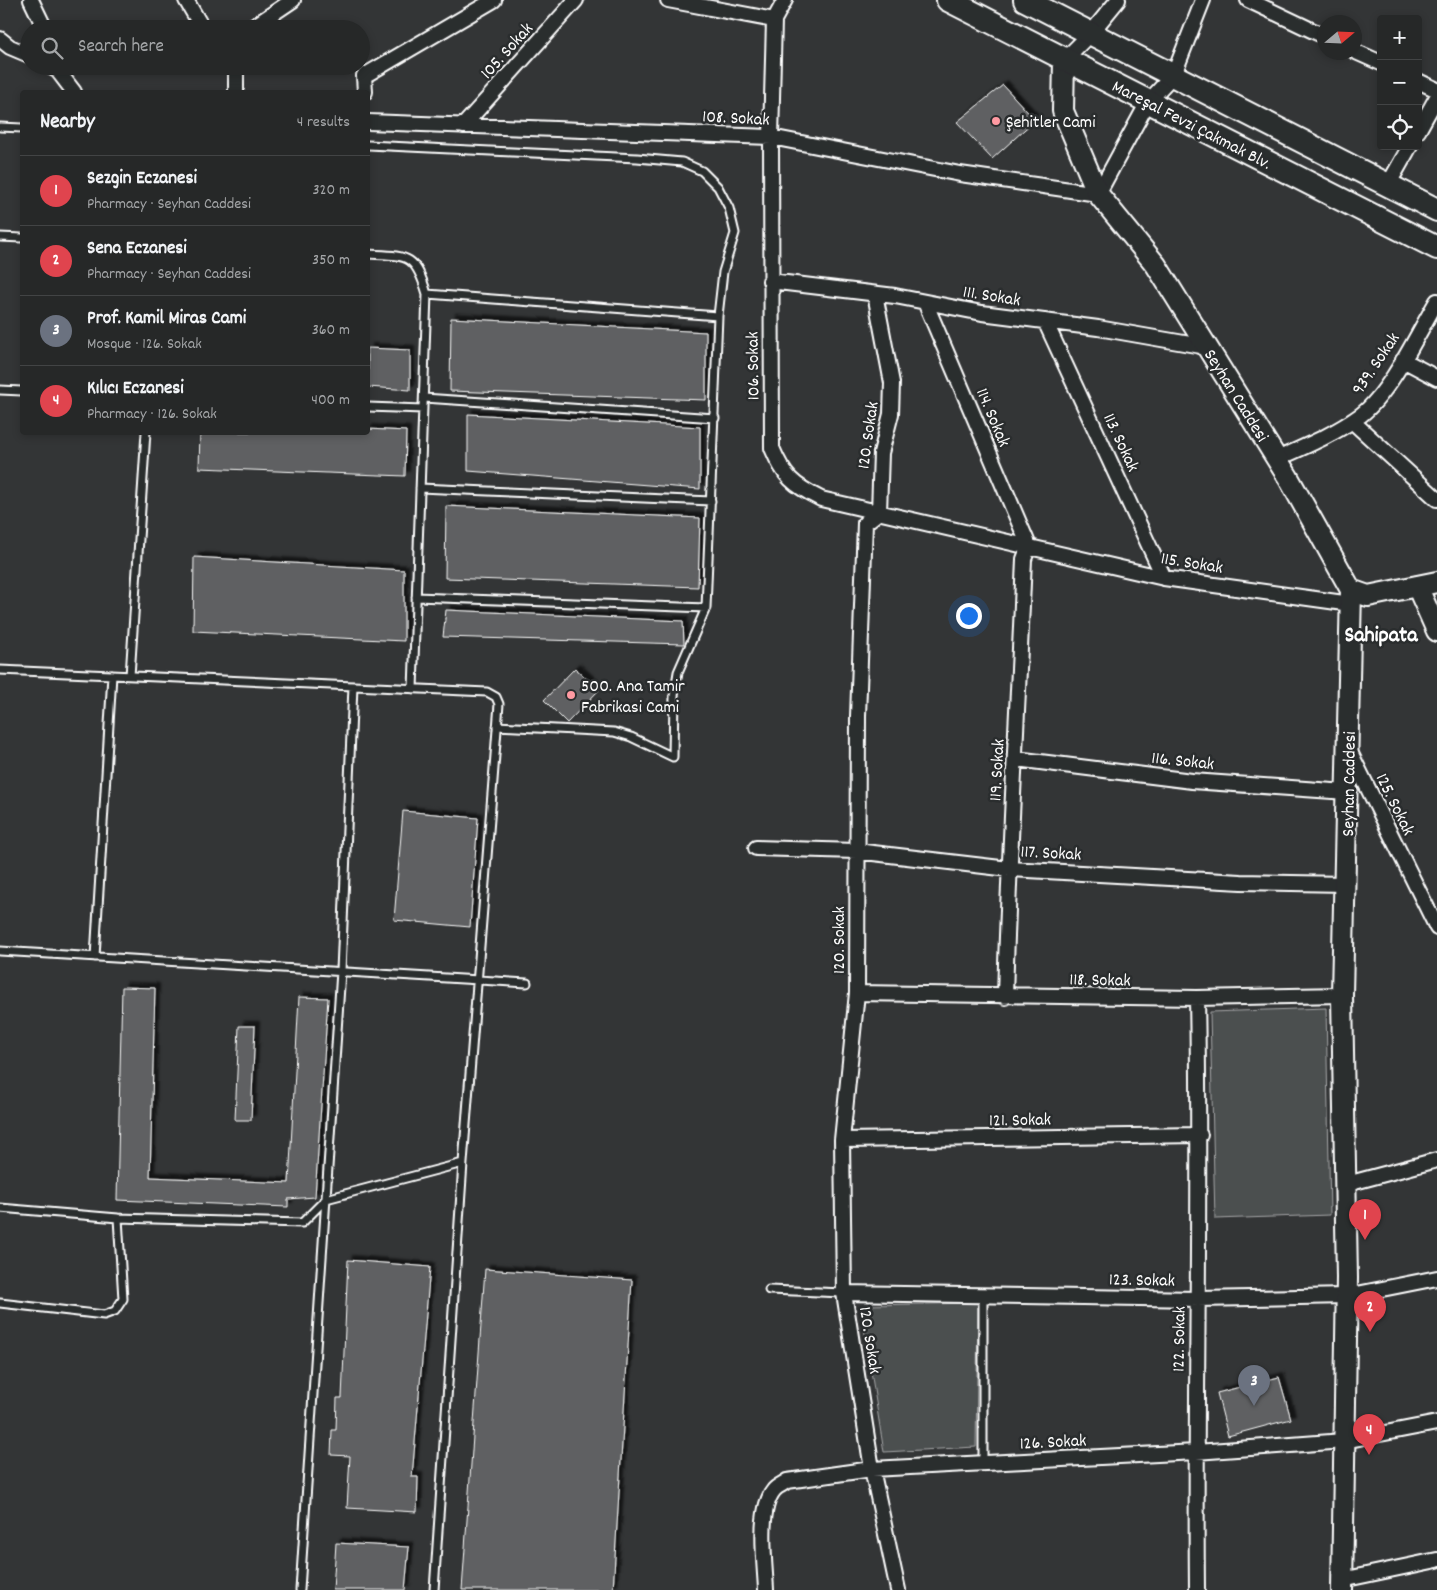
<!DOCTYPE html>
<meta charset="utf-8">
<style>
:root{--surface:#262828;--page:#2e3030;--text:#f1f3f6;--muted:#a4a6a8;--line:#424445;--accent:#db2777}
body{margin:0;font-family:Dekko,sans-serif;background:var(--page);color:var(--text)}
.controls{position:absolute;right:15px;top:15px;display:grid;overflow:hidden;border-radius:5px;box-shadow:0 2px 8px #0003}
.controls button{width:45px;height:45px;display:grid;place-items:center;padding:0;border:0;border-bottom:1px solid var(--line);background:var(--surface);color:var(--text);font:25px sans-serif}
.compass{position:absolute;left:1317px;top:15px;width:45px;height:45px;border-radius:50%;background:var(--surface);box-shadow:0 2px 8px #0003;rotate:71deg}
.you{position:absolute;left:968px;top:615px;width:18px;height:18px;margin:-12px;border:4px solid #fff;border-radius:50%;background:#1a73e8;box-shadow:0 0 0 8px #1a73e833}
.badge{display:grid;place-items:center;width:32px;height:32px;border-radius:50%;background:var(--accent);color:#fff;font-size:16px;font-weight:700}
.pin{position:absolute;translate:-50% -41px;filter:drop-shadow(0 1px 2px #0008)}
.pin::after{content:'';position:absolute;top:26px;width:18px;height:15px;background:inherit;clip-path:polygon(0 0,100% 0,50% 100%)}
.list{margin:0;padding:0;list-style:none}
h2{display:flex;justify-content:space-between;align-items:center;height:65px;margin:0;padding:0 20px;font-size:21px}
h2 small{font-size:16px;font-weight:400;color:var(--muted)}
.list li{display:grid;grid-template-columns:32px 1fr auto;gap:15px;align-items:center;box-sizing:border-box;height:70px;padding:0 20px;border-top:1px solid var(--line)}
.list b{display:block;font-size:19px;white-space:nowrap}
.list p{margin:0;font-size:16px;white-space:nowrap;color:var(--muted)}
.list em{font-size:16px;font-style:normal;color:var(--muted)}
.icon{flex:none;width:28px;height:28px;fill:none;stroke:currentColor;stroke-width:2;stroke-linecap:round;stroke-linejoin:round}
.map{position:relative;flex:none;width:1437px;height:1590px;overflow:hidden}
.search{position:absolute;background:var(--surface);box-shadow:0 2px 8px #0003;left:20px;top:20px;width:350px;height:55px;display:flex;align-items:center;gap:12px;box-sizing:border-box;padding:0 18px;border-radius:28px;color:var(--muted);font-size:19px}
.panel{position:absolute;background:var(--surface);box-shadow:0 2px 8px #0003;left:20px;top:90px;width:350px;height:345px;border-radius:5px}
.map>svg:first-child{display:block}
</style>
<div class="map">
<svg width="1437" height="1590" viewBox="0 0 1437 1590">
<defs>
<filter id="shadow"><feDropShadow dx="4.5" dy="-4.5" stdDeviation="1" flood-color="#0009"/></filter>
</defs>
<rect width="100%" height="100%" fill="#333536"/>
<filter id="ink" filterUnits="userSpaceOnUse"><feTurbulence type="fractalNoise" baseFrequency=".02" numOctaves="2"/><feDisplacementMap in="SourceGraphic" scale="10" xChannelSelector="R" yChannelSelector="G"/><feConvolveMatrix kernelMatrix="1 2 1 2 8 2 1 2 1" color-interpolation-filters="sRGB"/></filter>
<g filter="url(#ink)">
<path fill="#4c4f50" stroke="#a6a7a8" d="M1326,1008L1330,1215L1215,1219L1210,1012Z
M978,1303L976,1447L884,1452L862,1315L867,1305Z"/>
<path fill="#5f6162" stroke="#fff" filter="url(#shadow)" d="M1003,85L1035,120L992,159L957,122Z
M451,318L706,332V400L450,391Z
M368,348L410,350V390L368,387Z
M468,414L700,427V489L468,471Z
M368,429L406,431L405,476L199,468L200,432H368Z
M446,506L700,518L698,587L445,578Z
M194,557L404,570V641L193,631Z
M446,610L683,621L684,644L443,637Z
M575,668L599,690L567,723L544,700Z
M403,811L478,818L470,927L394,920Z
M122,987L155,988L150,1177L289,1183L299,997L328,998L315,1197L288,1199V1207L117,1200Z
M239,1026H255L251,1120H235Z
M348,1260L430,1267L412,1477H418L417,1512L347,1508L350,1456L331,1455L332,1430H336L337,1398H342Z
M485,1269L632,1280L613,1590H462Z
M1279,1377L1291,1419L1228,1436L1217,1393Z
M336,1543L409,1547L405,1590H333Z"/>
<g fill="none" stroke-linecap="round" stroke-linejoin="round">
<g stroke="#fff" stroke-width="11">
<path id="service" d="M0,127L22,128
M368,145L637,158L682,162L702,171L718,187L729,208L735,233L723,272L718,316
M0,237L22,238
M368,254C407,256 415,253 427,294
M0,390L22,391
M424,398L715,418
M368,407L423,409
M420,488L711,501
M416,597L706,608
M0,670L487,692L496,697L499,704L463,1163L326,1199L302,1223L118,1218L0,1208
M130,676L146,432
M413,689L427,294L718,316L706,608L678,672L674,696L673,757L631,737L614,732L497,726
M0,951L527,983
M95,957L112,675
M769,1290L844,1293
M983,1295V1463
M0,1303L104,1315L115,1311L123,1299L118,1218
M300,1590L341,971L353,686
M434,1590L463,1163"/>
</g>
<g stroke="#fff" stroke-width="18">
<path id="minor" d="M31,0L45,29
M186,0L203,29
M668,0L774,20
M785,0L774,20L771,137L772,448C784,477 793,485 821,499L1164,578L1351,604
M1248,0L1324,36
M250,29L293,0
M0,39L10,47L29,55
M1354,51L1381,63
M1064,60L1091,33L1118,0
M49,66L58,71L74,92
M236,66V92
M1418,81L1437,90
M365,92L364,76L494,0
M368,122L771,137L960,174L1098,194L1148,102L1174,74L1203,0
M463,126L576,0
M1418,131L1437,97
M1388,185L1410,146
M770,281L895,296L982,313L1098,328L1207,347
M875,294L892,383L891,414L881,453L879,512L865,523L858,716L857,993L842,1140L844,1293L872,1469L898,1590
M925,302L1029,546
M1045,321L1164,578
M1403,360L1437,378
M1352,421L1437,499
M1277,459C1306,446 1335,434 1361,415C1390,393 1418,333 1437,301
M1350,752L1437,928
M1016,759L1192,781L1347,792
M756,848L856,851L1009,869L1241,882L1346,884
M857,993L1197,998L1342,995
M1005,997C1009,851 1018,705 1024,559L1029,546
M1197,998C1201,1196 1195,1393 1197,1590
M842,1140L1200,1135
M1347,1184L1437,1160
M844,1293L1198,1299L1347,1296L1437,1278
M1342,1580L1437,1560
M766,1590C765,1564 757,1510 774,1490C777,1486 783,1484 787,1481L872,1469L1196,1452L1344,1441L1437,1423"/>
</g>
<g stroke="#fff" stroke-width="24">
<path id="secondary" d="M1064,60L1063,111L1098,194L1156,265L1288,477L1351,590L1342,995L1347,1278L1342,1590
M1417,586L1437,631
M1351,590L1368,596L1437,582"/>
</g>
<g stroke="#fff" stroke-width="26">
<path id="primary" d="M948,0L1437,248
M1025,0L1437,210"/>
</g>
<use href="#service" stroke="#2a2d2e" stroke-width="7"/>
<use href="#minor" stroke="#2a2d2e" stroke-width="14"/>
<use href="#secondary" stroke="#2a2d2e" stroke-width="20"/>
<use href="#primary" stroke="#2a2d2e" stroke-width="22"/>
</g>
</g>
<g fill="#ff9aa2" stroke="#2a2d2e" stroke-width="2">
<circle cx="996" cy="121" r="5"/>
<circle cx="571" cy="695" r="5"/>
</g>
<g text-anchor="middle" stroke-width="5" stroke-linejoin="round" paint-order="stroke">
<g font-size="18" fill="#fff" stroke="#2a2d2e">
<text transform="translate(506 50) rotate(-48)" y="6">105. Sokak</text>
<text transform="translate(736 117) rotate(3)" y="6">108. Sokak</text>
<text transform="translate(1192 124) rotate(27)" y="6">Mareşal Fevzi Çakmak Blv.</text>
<text transform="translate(992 295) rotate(9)" y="6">111. Sokak</text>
<text transform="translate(1375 363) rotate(-56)" y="6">939. Sokak</text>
<text transform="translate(752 366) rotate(-91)" y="6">106. Sokak</text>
<text transform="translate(1237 395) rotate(58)" y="6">Seyhan Caddesi</text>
<text transform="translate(994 417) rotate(67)" y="6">114. Sokak</text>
<text transform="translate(867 435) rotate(-82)" y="6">120. Sokak</text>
<text transform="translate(1122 442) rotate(65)" y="6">113. Sokak</text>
<text transform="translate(1192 562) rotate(9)" y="6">115. Sokak</text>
<text transform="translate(1183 760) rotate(6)" y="6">116. Sokak</text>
<text transform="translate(996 770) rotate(-87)" y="6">119. Sokak</text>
<text transform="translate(1348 784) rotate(-89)" y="6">Seyhan Caddesi</text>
<text transform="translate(1396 804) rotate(64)" y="6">125. Sokak</text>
<text transform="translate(1051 852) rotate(3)" y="6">117. Sokak</text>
<text transform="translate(838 940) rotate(-90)" y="6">120. Sokak</text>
<text transform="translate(1100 979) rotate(1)" y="6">118. Sokak</text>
<text transform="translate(1020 1119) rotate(-1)" y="6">121. Sokak</text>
<text transform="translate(1142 1279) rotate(1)" y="6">123. Sokak</text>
<text transform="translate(1178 1339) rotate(-89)" y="6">122. Sokak</text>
<text transform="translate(871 1340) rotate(81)" y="6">120. Sokak</text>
<text transform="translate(1053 1441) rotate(-3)" y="6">126. Sokak</text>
</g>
<g font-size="18" fill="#fff" stroke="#2a2d2e" text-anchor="start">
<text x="1006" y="127">Şehitler Cami</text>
<text x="581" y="691">500. Ana Tamir<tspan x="581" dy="21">Fabrikasi Cami</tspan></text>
</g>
<g font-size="22" font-weight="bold" fill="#fff" stroke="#2a2d2e">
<text x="1381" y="641">Sahipata</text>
</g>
</g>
</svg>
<div class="controls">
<button>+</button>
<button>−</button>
<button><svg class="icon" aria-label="locate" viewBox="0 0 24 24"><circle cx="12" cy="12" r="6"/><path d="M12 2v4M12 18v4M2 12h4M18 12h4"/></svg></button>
</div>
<svg class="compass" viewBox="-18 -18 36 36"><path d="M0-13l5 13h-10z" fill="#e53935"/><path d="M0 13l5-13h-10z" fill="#a4a6a8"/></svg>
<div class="you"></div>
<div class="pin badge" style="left:1365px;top:1240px;background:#e0444e">1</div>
<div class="pin badge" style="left:1370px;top:1332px;background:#e0444e">2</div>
<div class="pin badge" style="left:1254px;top:1406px;background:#6b7280">3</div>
<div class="pin badge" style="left:1369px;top:1455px;background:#e0444e">4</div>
<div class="search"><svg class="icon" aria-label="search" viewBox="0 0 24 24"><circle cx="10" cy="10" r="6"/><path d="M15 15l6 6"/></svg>Search here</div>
<section class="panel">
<h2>Nearby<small>4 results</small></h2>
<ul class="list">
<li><span class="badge" style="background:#e0444e">1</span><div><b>Sezgin Eczanesi</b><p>Pharmacy · Seyhan Caddesi</p></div><em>320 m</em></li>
<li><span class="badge" style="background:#e0444e">2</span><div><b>Sena Eczanesi</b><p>Pharmacy · Seyhan Caddesi</p></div><em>350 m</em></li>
<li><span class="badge" style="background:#6b7280">3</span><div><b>Prof. Kamil Miras Cami</b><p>Mosque · 126. Sokak</p></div><em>360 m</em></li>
<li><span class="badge" style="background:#e0444e">4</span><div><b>Kılıcı Eczanesi</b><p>Pharmacy · 126. Sokak</p></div><em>400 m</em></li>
</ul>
</section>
</div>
